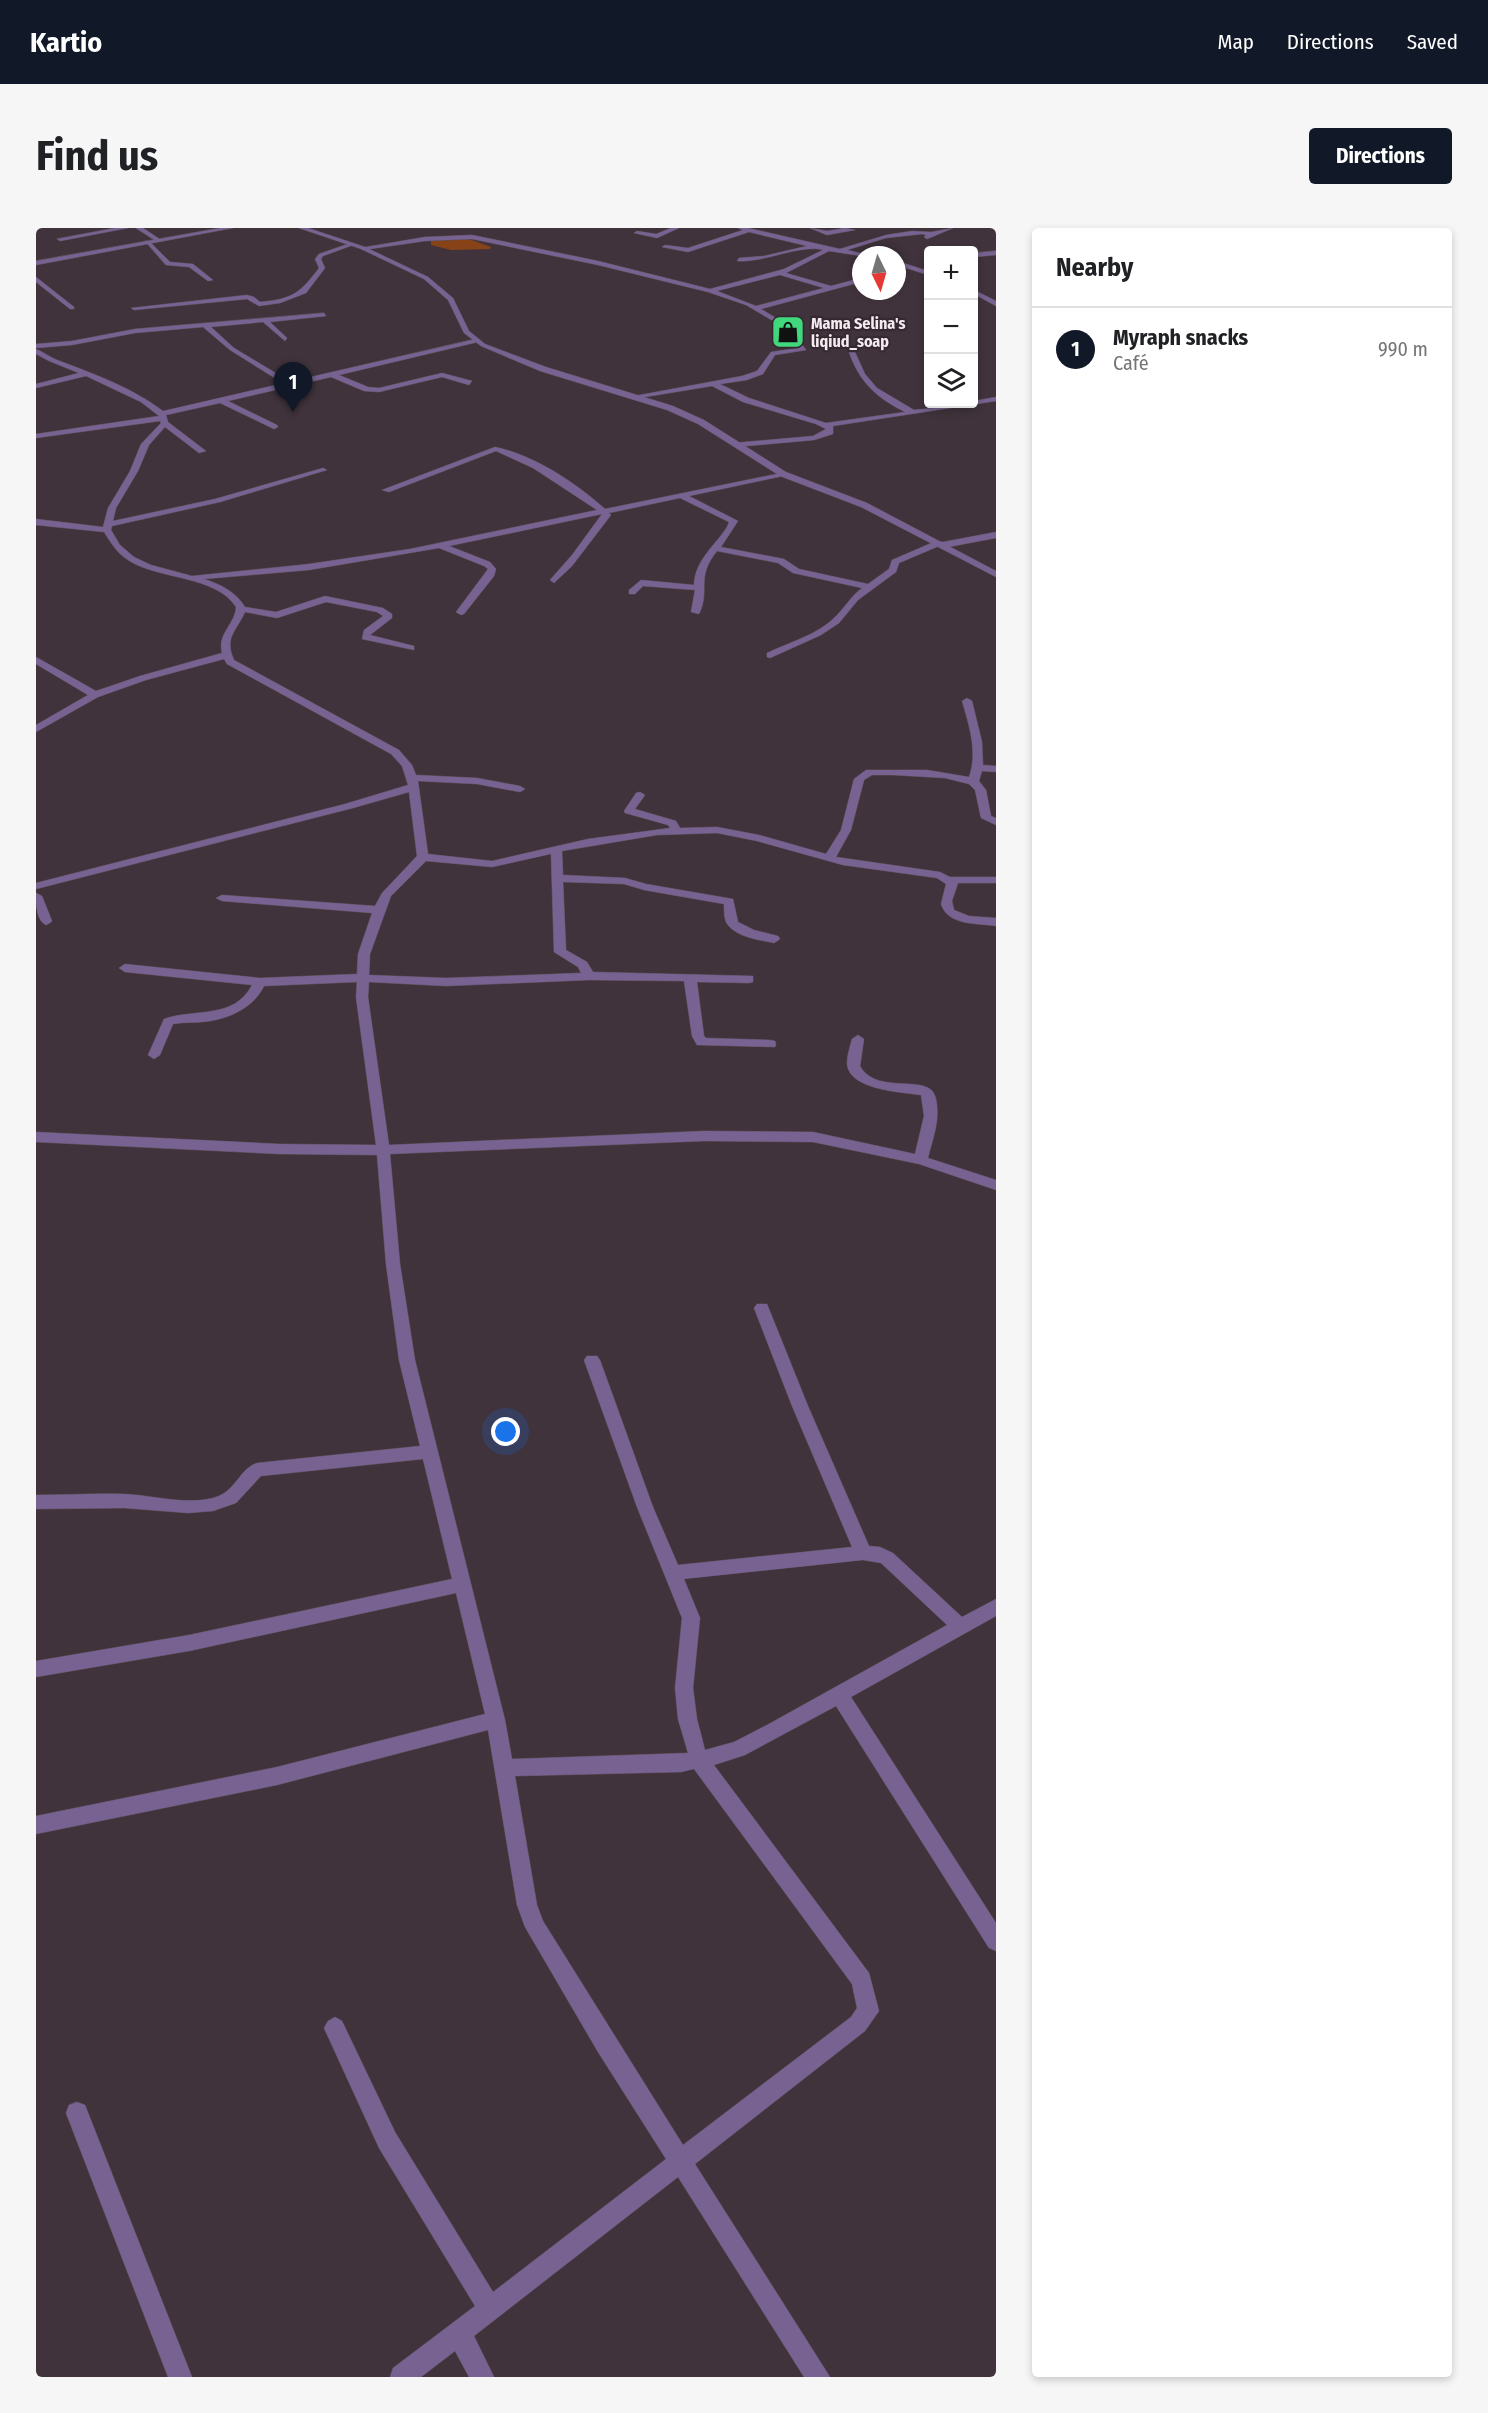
<!DOCTYPE html>
<meta charset="utf-8">
<style>
:root{--surface:#fff;--page:#f6f6f6;--text:#202124;--muted:#757577;--line:#e0e0e0;--accent:#111827}
body{margin:0;font-family:"Fira Sans Condensed",sans-serif;background:var(--page);color:var(--text)}
.controls{position:absolute;right:18px;top:18px;display:grid;overflow:hidden;border-radius:6px;box-shadow:0 3px 9px #0003}
.controls button{width:54px;height:54px;display:grid;place-items:center;padding:0;border:0;border-bottom:2px solid var(--line);background:var(--surface);color:var(--text);font:30px sans-serif}
.compass{position:absolute;left:816px;top:18px;width:54px;height:54px;border-radius:50%;background:var(--surface);box-shadow:0 3px 9px #0003;rotate:175deg}
.you{position:absolute;left:470px;top:1204px;width:21px;height:21px;margin:-15px;border:4px solid #fff;border-radius:50%;background:#1a73e8;box-shadow:0 0 0 9px #1a73e833}
.badge{display:grid;place-items:center;width:39px;height:39px;border-radius:50%;background:var(--accent);color:#fff;font-size:20px;font-weight:700}
.pin{position:absolute;translate:-50% -50px;filter:drop-shadow(0 2px 3px #0008)}
.pin::after{content:'';position:absolute;top:32px;width:21px;height:18px;background:inherit;clip-path:polygon(0 0,100% 0,50% 100%)}
.list{margin:0;padding:0;list-style:none}
h2{display:flex;justify-content:space-between;align-items:center;height:78px;margin:0;padding:0 24px;font-size:26px}
h2 small{font-size:20px;font-weight:400;color:var(--muted)}
.list li{display:grid;grid-template-columns:39px 1fr auto;gap:18px;align-items:center;box-sizing:border-box;height:84px;padding:0 24px;border-top:2px solid var(--line)}
.list b{display:block;font-size:22px;white-space:nowrap}
.list p{margin:0;font-size:20px;white-space:nowrap;color:var(--muted)}
.list em{font-size:20px;font-style:normal;color:var(--muted)}
.icon{flex:none;width:33px;height:33px;fill:none;stroke:currentColor;stroke-width:2;stroke-linecap:round;stroke-linejoin:round}
.map{position:relative;flex:none;width:960px;height:2149px;overflow:hidden;border-radius:6px}
header{display:flex;align-items:center;gap:36px;box-sizing:border-box;height:84px;padding:0 30px;background:var(--accent);color:#fff}
header strong{font-size:28px}
nav{display:flex;gap:33px;margin-inline-start:auto;font-size:21px}
.intro{display:flex;align-items:center;justify-content:space-between;box-sizing:border-box;height:144px;padding:0 36px}
h1{margin:0;font-size:42px}
.button{padding:15px 27px;border-radius:6px;background:var(--accent);color:#fff;font-size:21px;font-weight:700}
main{display:flex;gap:36px;padding:0 36px}
aside{flex:1;background:var(--surface);border-radius:6px;box-shadow:0 3px 9px #0003}
.map>svg:first-child{display:block}
</style>
<header>
<strong>Kartio</strong>
<nav><a>Map</a><a>Directions</a><a>Saved</a></nav>
</header>
<div class="intro"><h1>Find us</h1><a class="button">Directions</a></div>
<main>
<div class="map">
<svg width="960" height="2149" viewBox="0 0 960 2149">
<rect width="100%" height="100%" fill="#40333c"/>
<path fill="#874218" d="M433,11L455,19L454,21L415,22L395,17V12Z"/>
<g fill="none" stroke-linecap="round" stroke-linejoin="round">
<g stroke="#5d5059" stroke-width="1">
<path id="minor" d="M79,0H92L24,13L21,11Z
M100,0H107L125,12L120,13Z
M635,0H643L621,10L598,5L601,3L620,6Z
M702,0H712L804,21L850,7L876,3L895,4L917,0L891,11L888,9L890,7L886,6L850,10L811,22L833,27L825,28L793,23L750,45L795,58L825,50V54L725,81L753,98L770,122L739,127L727,146L711,152L684,156L713,170L790,195L869,184C841,170 823,154 813,124L816,122L819,124L829,146L841,160L878,182L938,176V173L960,169V173L797,198V206L778,212L700,219L696,217L697,215L777,208L790,201L780,196L707,174L676,158L597,171L593,169L706,148L721,143L735,124L762,120L749,100L710,77L672,64L562,37L436,11L389,13L327,22L324,20L389,9L436,7L562,33L674,61L748,41L787,22C764,16 728,35 701,33L703,30L728,28L771,18L713,4L652,24L626,19L629,17L652,20L707,2ZM744,47L788,60L720,78L681,63Z
M774,0L791,3L809,0L819,2L791,7Z
M109,13H113L134,34L157,36L177,52L172,53L153,39L130,37Z
M312,16L317,17L287,28L285,31L289,40L270,65L244,75L223,78L211,71L98,82L95,80L211,67L218,69L224,74C257,71 264,65 283,40L279,31L283,26Z
M960,23V27L938,29V25Z
M861,33L892,43V47L861,37Z
M0,49L38,79V81H34L0,54Z
M938,62L960,73V78L938,66Z
M288,85L290,88L234,94L251,110L249,113L227,94L175,99L198,120L248,150L245,154L194,122L167,99L99,105L36,117L0,120V116L36,113L99,101Z
M440,111L442,114L303,147L332,159L343,160L406,145L436,153L433,157L406,149L343,164L328,163L295,149L192,173L241,197L242,199L238,201L184,175L130,187L132,194L170,223L163,225L129,199L113,217L102,243L80,280L77,293L179,271L287,240L291,242L184,274L76,298L75,302L84,317L98,329L115,337L156,348L273,336L374,321L561,282L497,240L460,223L353,264L346,262L459,219C498,227 540,255 569,281L750,244L751,246L747,248L653,268L702,293L685,319L748,331L763,341L832,356L853,341L856,332L900,313L907,314L960,304V310L907,320L903,318L863,335L860,344L822,372L803,395L785,407L734,430L731,429V425C752,415 780,407 797,391C808,381 814,369 826,360L757,345L742,335L681,323C659,350 675,362 663,386L655,384L659,362L607,358L599,366H593V362L605,352L658,357C659,332 678,319 691,299L693,294L644,270L573,285L575,287L536,338L518,355L514,352L536,327L566,286L413,318L454,334L460,341L458,348L428,386L425,387L420,384L452,341L448,338L403,320L273,342L168,351C184,356 200,364 209,379L240,384L289,368L347,380L356,386V390L334,407L378,418V422L326,411L328,402L347,388L341,384L290,374L241,390L209,384C200,404 188,409 198,432L363,522L376,537L380,547L441,550L484,558L489,561L484,564L441,556L382,553L392,626L456,633L552,611L634,600L632,597L589,585L588,583L600,565L604,564L609,567L599,581L640,593L644,600L681,599L723,607L790,626L805,602L818,551L830,542H891L933,549C942,524 933,497 926,473L931,470L936,473L946,514L947,537L960,538V544L946,543L943,553L950,562L955,588L960,590V597L945,590L939,562L933,556L909,550L857,547H836L828,552L815,602L800,629L904,644L914,649H960V655H922L916,673L918,682L933,688L960,690V698C941,695 912,698 905,676L910,656L901,650L807,637L721,613L681,605L621,607L526,623L527,647L589,650L610,656L697,671L702,694L718,702L742,708L744,711L738,715C724,712 698,709 690,694C688,689 688,682 688,676L608,662L588,656L527,654L530,722L551,734L557,744L717,748V754L713,755L661,754L668,808L670,810L734,812L739,813L740,816L739,819L661,817L656,808L648,753L553,752L410,758L333,754L332,769L353,917L668,903L777,904L879,926L888,888L885,867C865,864 812,862 811,835C811,827 814,819 816,811L822,807L828,811L824,838C838,864 879,850 894,861C899,864 901,873 901,878C903,896 896,913 892,930L960,952V962L883,936L777,914L668,913L354,926L364,1036L379,1132L469,1492L476,1531L652,1525L642,1491L639,1460L646,1390L601,1279L548,1132L551,1128H561L564,1132L617,1279L642,1337L816,1319L756,1178L718,1080L721,1076H731L772,1178L833,1318L844,1319L857,1325L926,1389L960,1371V1388L815,1469L960,1695V1723L953,1720L800,1478L709,1527L678,1537L833,1745L843,1783L829,1803L659,1936L794,2149H768L642,1949L438,2108L458,2149H433L419,2123L385,2149H354L357,2140L439,2078L343,1920L288,1800L292,1793L299,1789L306,1793L359,1904L457,2064L630,1931L562,1824L489,1699L481,1677L452,1502L241,1557L0,1606V1588L241,1539L449,1486L420,1365L153,1423L0,1449V1433L153,1407L416,1351L387,1231L225,1248L200,1275L177,1283L152,1285L88,1280L0,1281V1267C29,1267 58,1265 87,1266C118,1267 154,1279 183,1268C200,1261 204,1241 221,1235L384,1218L363,1132L350,1036L341,927L243,926L0,914V904L243,916L340,917L320,769L321,754L228,758C217,781 190,792 166,794C156,795 147,794 137,796L124,827L118,831L112,827L128,791C158,780 198,792 216,757L89,744L83,740L89,736L224,750L321,746L322,726L336,685L186,673L180,670L186,667L339,678L346,665L381,628L373,564L317,580L0,661V655L309,576L372,557L366,538L355,526L191,436L188,431L110,452L62,469L0,504V497L52,467L0,436V429L60,463L104,448L186,425C181,405 199,397 200,379C180,347 122,352 92,332C81,325 75,315 68,304L0,297V291L67,299L72,280L94,243L105,216L125,195L124,193L0,210V206L123,188L105,174L50,148L0,160V156L43,145L13,133L0,126V121C7,124 14,129 21,132C58,146 95,159 127,183ZM515,626L518,724L542,739L545,745L410,750L333,747L334,726L355,668L390,633L456,639ZM827,1332L845,1335L911,1397L731,1497L698,1514L669,1522L661,1491L657,1460L664,1390L648,1351ZM658,1541L816,1756L821,1780L815,1789L647,1917L507,1693L501,1677L479,1548L645,1544Z
M0,665L6,668L16,693L14,695L10,697C0,692 0,676 0,665Z
M41,1874L49,1877L156,2149H132L30,1885L33,1877Z"/>
</g>
<g stroke="#5d5059" stroke-width="1">
<path id="tertiary" d="M184,0H197L0,37V33Z
M263,0H272L329,19L392,49L417,70L433,103L449,116L510,139L637,178L668,192L750,244L831,275L960,343V349L825,279L744,248L662,196L631,182L504,143L445,118L428,105L412,72L388,51L325,21Z"/>
</g>
<use href="#minor" fill="#776292" fill-rule="evenodd"/>
<use href="#tertiary" fill="#776292" fill-rule="evenodd"/>
</g>
<defs>
<g id="shop-square" transform="scale(1.725)"><rect x="-9" y="-9" width="18" height="18" rx="4" fill="#41d77c" stroke="#362931"/><path d="M-5-2.5h2.3a2.7 3.5 0 0 1 5.4 0H5L5.5 6h-11ZM-1.5-2.5h3a1.5 2.3 0 0 0-3 0Z" fill="#111"/></g>
</defs>
<g fill-rule="evenodd">
<use href="#shop-square" x="752" y="104"/>
</g>
<g text-anchor="middle" stroke-width="4.5" stroke-linejoin="round" paint-order="stroke">
<g font-size="16" font-weight="bold" fill="#f4ebf1" stroke="#362931" text-anchor="start">
<text x="775" y="101">Mama Selina's<tspan x="775" dy="18">liqiud_soap</tspan></text>
</g>
</g>
</svg>
<div class="controls">
<button>+</button>
<button>−</button>
<button><svg class="icon" aria-label="layers" viewBox="0 0 24 24"><path d="M12 4l9 5-9 5-9-5zM3 14l9 5 9-5"/></svg></button>
</div>
<svg class="compass" viewBox="-18 -18 36 36"><path d="M0-13l5 13h-10z" fill="#e53935"/><path d="M0 13l5-13h-10z" fill="#757577"/></svg>
<div class="you"></div>
<div class="pin badge" style="left:257px;top:184px">1</div>
</div>
<aside>
<h2>Nearby<small></small></h2>
<ul class="list">
<li><span class="badge">1</span><div><b>Myraph snacks</b><p>Café</p></div><em>990 m</em></li>
</ul>
</aside>
</main>
